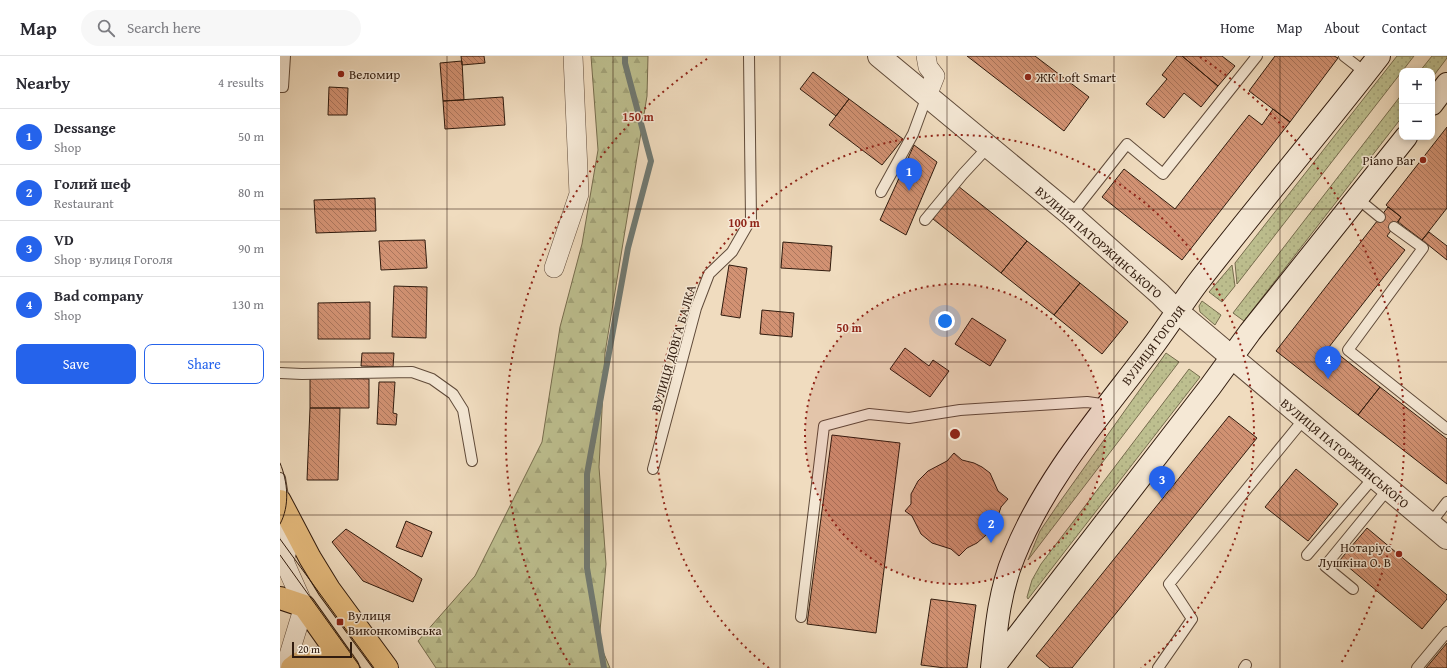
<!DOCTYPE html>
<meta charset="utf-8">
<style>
:root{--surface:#fff;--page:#f7f7f7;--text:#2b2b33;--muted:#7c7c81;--line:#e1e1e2;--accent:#2563eb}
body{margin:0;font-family:"Gentium Book Plus",serif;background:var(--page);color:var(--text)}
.controls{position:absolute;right:12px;top:12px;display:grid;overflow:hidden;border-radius:8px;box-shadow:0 2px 6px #0003}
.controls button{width:36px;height:36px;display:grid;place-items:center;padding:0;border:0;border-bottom:1px solid var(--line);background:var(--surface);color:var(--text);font:20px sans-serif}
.scale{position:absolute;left:12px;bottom:10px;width:60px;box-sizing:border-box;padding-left:4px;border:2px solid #301b0e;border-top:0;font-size:11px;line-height:14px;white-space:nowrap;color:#301b0e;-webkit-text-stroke:3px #f5e8d5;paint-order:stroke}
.you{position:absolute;left:665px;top:265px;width:14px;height:14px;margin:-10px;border:3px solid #fff;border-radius:50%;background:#1a73e8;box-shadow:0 0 0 6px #1a73e833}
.badge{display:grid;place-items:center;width:26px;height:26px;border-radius:50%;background:var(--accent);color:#fff;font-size:13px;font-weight:700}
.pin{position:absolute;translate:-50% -33px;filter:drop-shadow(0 1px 2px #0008)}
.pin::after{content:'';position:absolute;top:21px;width:14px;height:12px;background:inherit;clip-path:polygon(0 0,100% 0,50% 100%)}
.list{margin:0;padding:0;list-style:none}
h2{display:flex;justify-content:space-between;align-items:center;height:52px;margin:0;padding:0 16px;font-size:17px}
h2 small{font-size:13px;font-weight:400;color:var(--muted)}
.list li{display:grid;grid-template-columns:26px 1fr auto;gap:12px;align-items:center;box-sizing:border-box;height:56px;padding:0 16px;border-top:1px solid var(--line)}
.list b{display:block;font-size:15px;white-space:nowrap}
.list p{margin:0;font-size:13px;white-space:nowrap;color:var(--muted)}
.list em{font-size:13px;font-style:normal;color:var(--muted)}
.actions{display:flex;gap:8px;padding:12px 16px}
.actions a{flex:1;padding:9px 0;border:1px solid var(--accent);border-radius:8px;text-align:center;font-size:14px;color:var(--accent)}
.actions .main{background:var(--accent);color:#fff}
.icon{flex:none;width:22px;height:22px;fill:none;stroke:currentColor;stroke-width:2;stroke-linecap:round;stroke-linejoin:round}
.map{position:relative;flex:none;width:1167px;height:612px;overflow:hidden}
header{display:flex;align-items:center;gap:24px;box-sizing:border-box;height:56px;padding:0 20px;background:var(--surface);border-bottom:1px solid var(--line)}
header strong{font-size:19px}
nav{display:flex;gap:22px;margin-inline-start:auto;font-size:14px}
.search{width:280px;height:36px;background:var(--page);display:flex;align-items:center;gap:10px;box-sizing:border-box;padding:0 14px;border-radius:22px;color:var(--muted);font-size:15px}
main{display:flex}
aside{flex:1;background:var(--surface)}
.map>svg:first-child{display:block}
</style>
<header>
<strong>Map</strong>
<div class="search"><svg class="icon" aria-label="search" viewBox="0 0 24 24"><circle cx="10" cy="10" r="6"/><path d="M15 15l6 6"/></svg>Search here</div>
<nav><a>Home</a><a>Map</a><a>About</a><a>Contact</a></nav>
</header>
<main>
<aside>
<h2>Nearby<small>4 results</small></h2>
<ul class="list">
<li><span class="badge">1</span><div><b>Dessange</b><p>Shop</p></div><em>50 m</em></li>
<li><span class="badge">2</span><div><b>Голий шеф</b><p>Restaurant</p></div><em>80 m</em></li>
<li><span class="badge">3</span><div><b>VD</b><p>Shop · вулиця Гоголя</p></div><em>90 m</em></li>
<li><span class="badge">4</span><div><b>Bad company</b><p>Shop</p></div><em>130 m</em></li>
</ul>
<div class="actions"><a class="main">Save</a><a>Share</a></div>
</aside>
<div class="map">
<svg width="1167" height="612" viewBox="0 0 1167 612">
<defs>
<pattern id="grass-dots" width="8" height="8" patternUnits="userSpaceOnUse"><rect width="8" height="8" fill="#bdbf8f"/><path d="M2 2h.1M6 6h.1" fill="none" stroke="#a3a47a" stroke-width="1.8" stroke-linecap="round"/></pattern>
<pattern id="forest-firs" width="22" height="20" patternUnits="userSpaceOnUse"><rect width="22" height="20" fill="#bdbf8f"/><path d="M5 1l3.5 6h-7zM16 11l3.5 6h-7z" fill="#a3a47a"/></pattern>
<pattern id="building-back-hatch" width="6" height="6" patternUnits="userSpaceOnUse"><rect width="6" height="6" fill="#d29273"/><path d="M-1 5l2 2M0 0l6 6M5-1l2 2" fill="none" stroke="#ab765d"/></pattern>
</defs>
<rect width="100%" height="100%" fill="#f0dcbf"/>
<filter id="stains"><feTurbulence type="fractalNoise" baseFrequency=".005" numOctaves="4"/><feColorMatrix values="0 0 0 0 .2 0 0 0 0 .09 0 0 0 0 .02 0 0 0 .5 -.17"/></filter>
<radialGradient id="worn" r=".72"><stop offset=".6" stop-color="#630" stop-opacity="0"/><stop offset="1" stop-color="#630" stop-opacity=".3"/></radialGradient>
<path fill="url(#grass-dots)" stroke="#766d4e" d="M1117,0H1134L957,228L955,207Z
M1152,0H1167V2L1152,22V15H1140Z
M1122,38V61L964,265L953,257Z
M952,209L955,230L942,246L929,236Z
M922,245L941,259L935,269L920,256L919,250Z
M886,297L899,306L748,504L760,475L779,447Z
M909,313L920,321L748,543L747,541L752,524L761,508Z"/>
<path fill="url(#forest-firs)" stroke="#766d4e" d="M311,0H368L367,40L325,297L319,411L326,508L319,586L330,612H156L138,585L195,520L262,386L280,271L302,188L318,94Z"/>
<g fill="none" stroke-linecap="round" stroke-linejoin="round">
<path stroke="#707a73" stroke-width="6" d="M324,612L307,512V418L348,192L371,105L345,7V0"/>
</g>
<path fill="url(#building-back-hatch)" stroke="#301b0e" d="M181,0H204L205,7L182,9Z
M687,0H755L809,41L784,75Z
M897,0H902L938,30L921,51L904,37L884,62L866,48L887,23L882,19Z
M902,0H942L955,10L938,30Z
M995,0H1054L1058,2L1010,66L969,35Z
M182,5L184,44L163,45L160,7Z
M533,16L569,43L556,60L520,33Z
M49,31L68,32L67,59H48Z
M223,41L225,69L165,73L163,45Z
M569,43L623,83L602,109L549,69Z
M993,53L1010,66L902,204L822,141L844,113L895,153L969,59L982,69Z
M1167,71V152L1142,184L1118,166L1121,161L1106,149Z
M634,89L657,106L626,179L600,164Z
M678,130L747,185L721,217L653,163Z
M95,142L96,175L36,177L34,144Z
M1108,151L1121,161L1107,180L1125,194L1049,291L1100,331L1078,359L996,295Z
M1149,176L1167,190V204L1142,184Z
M145,184L147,212L101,214L99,185Z
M747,185L800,227L774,259L721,217Z
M503,186L552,190L550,215L501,212Z
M449,209L467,212L460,262L441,259Z
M800,227L848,266L822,298L774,259Z
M114,230L147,231L146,282L112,281Z
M90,246V283H38V247Z
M482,254L514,257L512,281L480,278Z
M692,262L726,284L710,310L675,288Z
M625,292L649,310L653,304L669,315L650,341L610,313Z
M82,297H114L113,311L81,310Z
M30,322L89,323V352H30Z
M99,326H115L113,357L117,358L116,369L97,368Z
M1100,331L1167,383V428L1078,359Z
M30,352H60L58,424H27Z
M949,360L977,382L792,612H770L756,600Z
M552,379L620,387L596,577L527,568Z
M674,397L682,404L694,407L702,411L710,417L718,435L728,443L721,451L715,469L705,480L697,487L687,492L679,500L671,493L652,487L641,478L632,460L625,455L631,448V438L638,425L648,415L667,405Z
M1016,413L1058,448L1028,485L985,451Z
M126,465L152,476L142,501L116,491Z
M1087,472L1167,539V543L1142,573L1060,504Z
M66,473L142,523L133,546L83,525L52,486Z
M651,543L696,549L687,612H665L641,609Z
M1167,587V612H1146Z"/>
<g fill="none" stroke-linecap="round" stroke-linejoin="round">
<g stroke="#604b3a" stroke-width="12">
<path id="service" d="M1064,0L1086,17
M0,31H3L5,0
M601,136L633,78L647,40
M1078,143L1100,161
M791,159L847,88L883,118L977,0
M645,164L683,118L708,91
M1114,171L1143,192L1068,294L1167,373
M0,317L22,318L132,316L152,323L173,338L183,354L192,405
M373,413L416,252L429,218L452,196L471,163L469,0
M0,422L4,447
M1150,468L1167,446
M1027,499L1094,421
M1073,533L1045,510L1108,433
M521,561L544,370L589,358L629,362L680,354L807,346L829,349
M878,612L912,563L889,528L1024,363
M964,612L966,609
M1137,612L1167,576"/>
</g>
<g stroke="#604b3a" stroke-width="20">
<path id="minor" d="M646,0L648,11L655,20L647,40
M274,212L299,138L293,0
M5,612L24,550L4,505L10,484L7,462"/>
</g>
<g stroke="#604b3a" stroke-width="24">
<path id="tertiary" d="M599,0L791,159L880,238L898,256L1167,482"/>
</g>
<g stroke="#301b0e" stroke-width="24">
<path id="secondary" d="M1152,48L1167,28
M712,612C716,574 719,536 734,500C765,423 820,360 870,294C887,272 902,247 919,225C978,149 1040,76 1099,0
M713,612L930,331L970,276L1126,81"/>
</g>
<g stroke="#301b0e" stroke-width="24">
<path id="primary" d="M0,445L30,502L49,533L107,612
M0,542L24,550L68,612
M12,612C27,598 46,603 64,606"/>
</g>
<use href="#service" stroke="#f5e8d5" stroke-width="10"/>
<use href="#minor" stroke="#f5e8d5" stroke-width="19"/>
<use href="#tertiary" stroke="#f5e8d5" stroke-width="22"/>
<use href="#secondary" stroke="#f5e8d5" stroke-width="22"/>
<use href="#primary" stroke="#e8be80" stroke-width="22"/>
<path stroke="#301b0e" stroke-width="1" d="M0,407C8,426 10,450 0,468
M0,483L94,612
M0,499L81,612"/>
</g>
<path fill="none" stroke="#301b0e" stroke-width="1" stroke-opacity="0.55" d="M167,0V612M333,0V612M500,0V612M667,0V612M834,0V612M1000,0V612M0,153H1167M0,306H1167M0,459H1167"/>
<circle cx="675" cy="378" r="150" fill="#8f2418" fill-opacity=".12"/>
<g fill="none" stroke="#8f2418" stroke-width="2" stroke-dasharray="2 4">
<circle cx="675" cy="378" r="150"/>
<path d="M489 612A299 299 0 1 1 861 612"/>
<path d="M290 609A449 449 0 0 1 430 1M920 1A449 449 0 0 1 1060 609"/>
</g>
<g fill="#8f2418" stroke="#f5e8d5" stroke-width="1.5">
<circle cx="61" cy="18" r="4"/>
<circle cx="748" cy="21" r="4"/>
<circle cx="1143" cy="104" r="4"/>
<circle cx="1119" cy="498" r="4"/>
<rect x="56" y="562" width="8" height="8" rx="2"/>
</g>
<g text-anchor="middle" stroke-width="3" stroke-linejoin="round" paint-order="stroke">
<g font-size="13" fill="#301b0e" stroke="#f5e8d5" text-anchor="start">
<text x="69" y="23">Веломир</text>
<text x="756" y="26">ЖК Loft Smart</text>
<text x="1135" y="109" text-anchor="end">Piano Bar</text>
<text x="1111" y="496" text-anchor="end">Нотаріус<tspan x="1111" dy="15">Лушкіна О. В</tspan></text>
<text x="68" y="564">Вулиця<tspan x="68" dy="15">Виконкомівська</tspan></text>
</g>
<g font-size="13" fill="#301b0e" stroke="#f5e8d5">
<text transform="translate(819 186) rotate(41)" y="5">ВУЛИЦЯ ПАТОРЖИНСЬКОГО</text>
<text transform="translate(873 289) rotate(-53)" y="5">ВУЛИЦЯ ГОГОЛЯ</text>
<text transform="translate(393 292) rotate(-74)" y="5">ВУЛИЦЯ ДОВГА БАЛКА</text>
<text transform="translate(1065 397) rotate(40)" y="5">ВУЛИЦЯ ПАТОРЖИНСЬКОГО</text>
</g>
</g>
<circle cx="675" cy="378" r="6" fill="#8f2418" stroke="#f5e8d5" stroke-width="2"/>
<g font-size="12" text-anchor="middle" font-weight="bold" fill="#8f2418" stroke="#f5e8d5" stroke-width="3" stroke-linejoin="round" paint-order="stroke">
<text x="358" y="65">150 m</text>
<text x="464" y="171">100 m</text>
<text x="569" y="276">50 m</text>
</g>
<rect width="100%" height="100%" filter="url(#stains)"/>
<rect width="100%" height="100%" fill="url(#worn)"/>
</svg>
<div class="controls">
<button>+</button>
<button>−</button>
</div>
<div class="scale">20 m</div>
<div class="you"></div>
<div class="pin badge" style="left:629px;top:135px">1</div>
<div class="pin badge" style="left:711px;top:487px">2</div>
<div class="pin badge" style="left:882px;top:443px">3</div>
<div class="pin badge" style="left:1048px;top:323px">4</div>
</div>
</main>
